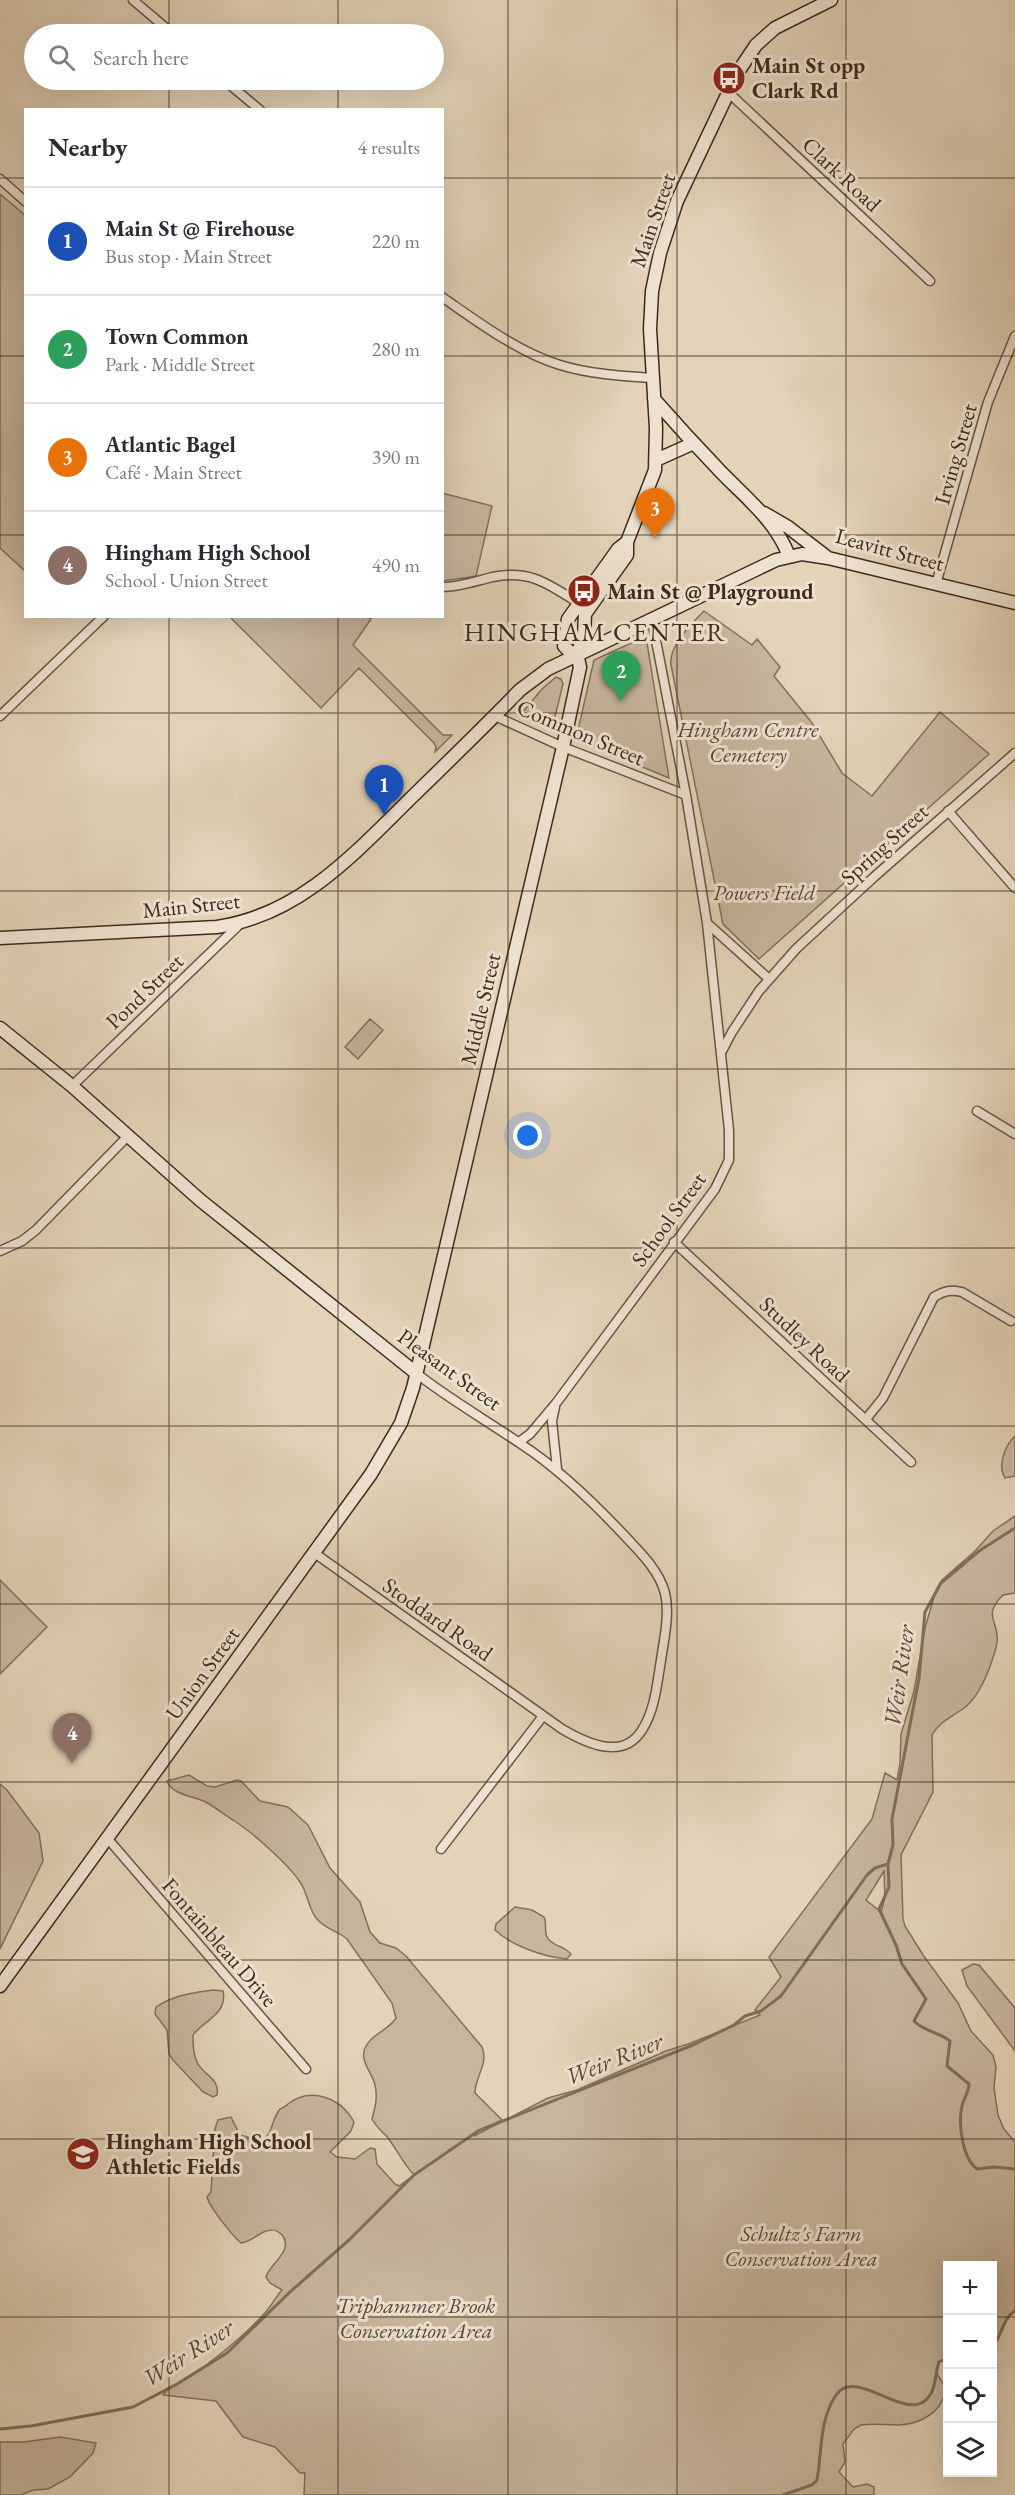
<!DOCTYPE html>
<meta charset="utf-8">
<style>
:root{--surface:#fff;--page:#f7f7f7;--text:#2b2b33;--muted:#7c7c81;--line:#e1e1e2;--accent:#7c3aed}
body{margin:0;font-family:"EB Garamond",serif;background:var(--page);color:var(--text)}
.controls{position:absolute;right:18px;bottom:18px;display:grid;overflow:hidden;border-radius:0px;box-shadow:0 6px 24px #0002}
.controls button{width:54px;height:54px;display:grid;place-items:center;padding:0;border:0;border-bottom:2px solid var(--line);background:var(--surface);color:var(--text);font:30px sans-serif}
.you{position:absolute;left:528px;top:1136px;width:21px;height:21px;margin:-15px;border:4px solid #fff;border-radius:50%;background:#1a73e8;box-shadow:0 0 0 9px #1a73e833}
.badge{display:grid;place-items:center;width:39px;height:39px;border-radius:50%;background:var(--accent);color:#fff;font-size:20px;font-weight:700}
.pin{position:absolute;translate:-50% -50px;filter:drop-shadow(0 2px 3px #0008)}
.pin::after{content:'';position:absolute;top:32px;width:21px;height:18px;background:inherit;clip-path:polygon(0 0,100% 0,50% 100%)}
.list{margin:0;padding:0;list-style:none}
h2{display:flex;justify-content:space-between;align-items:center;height:78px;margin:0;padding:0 24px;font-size:26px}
h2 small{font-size:20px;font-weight:400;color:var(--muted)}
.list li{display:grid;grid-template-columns:39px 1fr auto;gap:18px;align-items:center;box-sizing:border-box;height:108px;padding:0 24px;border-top:2px solid var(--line)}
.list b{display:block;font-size:22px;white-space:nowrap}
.list p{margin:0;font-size:20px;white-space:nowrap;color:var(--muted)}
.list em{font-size:20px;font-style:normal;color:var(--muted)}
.icon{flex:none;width:33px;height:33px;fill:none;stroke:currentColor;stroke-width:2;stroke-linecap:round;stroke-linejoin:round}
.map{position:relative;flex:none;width:1015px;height:2495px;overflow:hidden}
.search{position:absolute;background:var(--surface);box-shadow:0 6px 24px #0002;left:24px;top:24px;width:420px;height:66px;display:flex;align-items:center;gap:15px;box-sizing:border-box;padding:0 21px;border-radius:33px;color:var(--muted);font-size:22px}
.panel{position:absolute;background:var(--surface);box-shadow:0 6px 24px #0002;left:24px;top:108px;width:420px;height:510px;border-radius:0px}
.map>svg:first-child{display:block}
</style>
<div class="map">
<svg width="1015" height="2495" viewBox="0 0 1015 2495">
<rect width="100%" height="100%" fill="#e3d3b8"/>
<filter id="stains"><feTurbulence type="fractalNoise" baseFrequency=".00333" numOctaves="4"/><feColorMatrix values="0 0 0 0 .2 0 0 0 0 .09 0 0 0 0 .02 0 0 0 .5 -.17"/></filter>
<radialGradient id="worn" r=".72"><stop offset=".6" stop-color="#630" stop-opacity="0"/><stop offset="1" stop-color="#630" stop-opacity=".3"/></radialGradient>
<path fill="#c7b69e" stroke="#82705e" stroke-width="1.5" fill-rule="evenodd" d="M0,194L25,215V571L0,548Z
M442,493L492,506L476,576L443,581Z
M704,611L752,645L757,639L780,667L774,676L812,723L842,773L872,796L940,712L989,754L759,959L723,924L671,665C668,647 692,623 704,611Z
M230,617H367L371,619L353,645L443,735H452L435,752L436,747L434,743L359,668L321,708Z
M640,639H645L647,643L669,778L576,739L594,660Z
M556,677L561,679L563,684L552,729L520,715L542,689Z
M370,1019L383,1030L358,1059L345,1047Z
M1015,1436V1476L1005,1478C997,1465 1005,1446 1015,1436Z
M1015,1516V1593L1003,1595C981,1617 1000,1621 997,1642C996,1651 992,1661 989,1669C984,1682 975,1700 964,1708C952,1717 939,1722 932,1735L933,1792L901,1855L903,1919L905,1926L923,1955L958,2003L971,2031L993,2055L996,2067L994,2088L998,2115L1004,2129L1015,2142V2311C1002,2319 1003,2335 993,2347L992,2266H948L947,2358L939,2362L936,2372L945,2387C945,2411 921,2424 899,2425C886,2425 874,2423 861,2425L854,2429L843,2444L845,2462L839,2472L853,2487L867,2484L874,2487V2495H304L305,2473H300L275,2447L243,2437L216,2401L163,2395L167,2390C200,2372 237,2343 263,2315C270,2308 275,2298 282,2290L270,2283L266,2277C270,2263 293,2252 283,2236C280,2233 276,2229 271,2230C261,2230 252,2242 241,2243C232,2235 210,2208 207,2197L211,2192L215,2129L218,2120L231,2117L240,2135L262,2141C274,2132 271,2120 280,2109C281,2109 287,2105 288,2104C311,2086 341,2098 354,2122L351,2131L330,2152L337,2157L355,2159L370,2148L375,2149L377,2164L395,2184L399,2186L414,2175C403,2163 397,2150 388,2138C382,2131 376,2127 372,2119C375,2108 378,2097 375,2085C372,2072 358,2060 366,2046C374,2032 388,2031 396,2018L392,2003L347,1939C338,1931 325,1929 317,1919C308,1909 308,1893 300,1882C288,1864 254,1834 236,1822C227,1816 214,1807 206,1802C193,1796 172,1795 167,1781L189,1775L207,1786L215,1787L237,1780L241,1781L260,1801L288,1807L308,1825L330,1868L360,1902L370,1932L380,1943L396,1948L406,1956L482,2047C489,2064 475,2076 475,2093L502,2120L478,2131L474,2136L548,2098L577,2090L666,2051L691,2043L760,2015L755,2010L781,1977L769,1957L872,1819L885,1773L897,1780L900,1763L901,1734L914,1691L925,1628L936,1590L942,1580L975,1551L993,1531ZM884,1871L885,1898L881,1912L866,1900Z
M0,1580L47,1627L0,1674Z
M0,1784L7,1790L39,1833L43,1861L0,1949Z
M515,1907L532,1910L544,1917C547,1923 544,1931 547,1937C551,1946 565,1946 571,1954L567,1959C544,1957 512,1946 495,1930L496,1924Z
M973,1964L979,1965L1015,2008V2051L967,1986L962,1970Z
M213,1990L223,1991C228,2014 203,2021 193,2035C193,2044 193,2055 198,2064C205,2076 220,2079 217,2095L213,2097L203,2092L173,2060L169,2054L167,2030L155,2014L156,2007C174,1995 192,1993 213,1990Z
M60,2437L96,2443L93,2453L70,2477L48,2489L33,2490L21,2495H0V2442H24Z"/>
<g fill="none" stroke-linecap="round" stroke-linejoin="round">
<path stroke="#7f6e5a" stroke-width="3" d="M888,1864L889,1887L879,1909L896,1945L902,1964L926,1999L914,2021C923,2031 939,2032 950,2041L947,2066L969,2084C969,2091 964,2098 962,2106C958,2123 962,2158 977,2169L994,2167L1015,2169
M992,2347C1003,2335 1002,2319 1015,2311
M0,2429L31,2426L133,2407L177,2384L227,2353L290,2292L349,2240L414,2175L478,2131L693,2045L734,2025L745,2016L761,2011L781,1996L867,1875L875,1868L888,1864L893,1845L892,1819L919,1678L925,1612L941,1583L979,1551L1015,1528
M783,2495L812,2485L817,2480C822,2453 819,2420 836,2395C858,2363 915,2435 933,2389C936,2380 936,2370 939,2362L948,2358"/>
<g stroke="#654" stroke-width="11">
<path id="street" d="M133,0L173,34
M224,80L260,110
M729,93L930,281
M0,179L26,202
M442,297C478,322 518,352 560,365C589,374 621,376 652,378
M936,584L988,402L1015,336
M442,587C459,587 476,581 493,577C532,569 551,586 583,606
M0,716L104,616
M495,716L563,747L686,795
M948,811L1015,888
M707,923L769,979
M722,1051L732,1032L759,991L796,949L874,877L1015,753
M72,1086L241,923
M977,1111L1015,1134
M674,1242L911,1462
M0,1251L22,1241L36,1230L127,1137
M555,1407L552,1421L557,1469
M866,1419L883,1398L934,1297C944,1291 951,1289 962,1292L1011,1321
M519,1442L530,1434L557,1402L715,1189L729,1160V1130L707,923L686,795L652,620
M313,1552L562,1729C586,1743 623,1761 642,1730C655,1710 657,1684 661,1660C664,1639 670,1614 665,1593C659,1570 639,1551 623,1534C592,1501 559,1469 521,1444C486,1420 449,1399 416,1373
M108,1839L306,2069
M441,1849L543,1716"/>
</g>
<g stroke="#3d2b1d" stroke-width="15">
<path id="secondary" d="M654,399C675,423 697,447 720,471C746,498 775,520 789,556
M656,460L694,443
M764,513L788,527L828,558L1015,603
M577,654L584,636L585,614L627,555V542L655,470L656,428L650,329L652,291L660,253L677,201L738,72L756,45L775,28L831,0
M577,654L570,652L564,646L568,619L618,549L627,542
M0,938L217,927C300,915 355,853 412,797C448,762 485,726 520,690L548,669L776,560L802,554L828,558
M0,1028L72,1086L200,1200L416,1373
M0,1986L371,1474L401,1423L413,1388L563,747L580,667L577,654"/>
</g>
<use href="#street" stroke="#ede2d1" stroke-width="8"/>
<use href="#secondary" stroke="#ede2d1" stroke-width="12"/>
</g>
<path fill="none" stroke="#3d2b1d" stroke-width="1.5" stroke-opacity="0.55" d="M169,0V34M338,0V34M508,0V2495M677,0V2495M846,0V2495M169,80V110M338,80V110M0,178H26M442,178H1015M0,356H26M442,356H1015M0,535H26M442,535H1015M169,616V2495M338,616V2495M0,713H1015M0,891H1015M0,1069H1015M0,1248H1015M0,1426H1015M0,1604H1015M0,1782H1015M0,1960H1015M0,2139H1015M0,2317H948M992,2317H1015"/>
<defs>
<g id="bus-disc" transform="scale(1.725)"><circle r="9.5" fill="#8f2418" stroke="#ede2d1"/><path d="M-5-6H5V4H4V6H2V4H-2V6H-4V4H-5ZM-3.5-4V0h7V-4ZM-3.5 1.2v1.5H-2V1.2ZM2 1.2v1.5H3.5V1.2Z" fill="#fff"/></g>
<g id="school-disc" transform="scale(1.725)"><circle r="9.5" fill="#8f2418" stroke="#ede2d1"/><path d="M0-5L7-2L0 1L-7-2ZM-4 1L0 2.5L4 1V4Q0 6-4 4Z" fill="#fff"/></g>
</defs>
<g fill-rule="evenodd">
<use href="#bus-disc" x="729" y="78"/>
<use href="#bus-disc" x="584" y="591"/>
<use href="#school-disc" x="83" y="2154"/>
</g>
<g text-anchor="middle" stroke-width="6" stroke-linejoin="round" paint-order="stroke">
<g font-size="22" font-weight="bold" fill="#3d2b1d" stroke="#ede2d1" text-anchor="start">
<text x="752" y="73">Main St opp<tspan x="752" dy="25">Clark Rd</tspan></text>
<text x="607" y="599">Main St @ Playground</text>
<text x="106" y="2149">Hingham High School<tspan x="106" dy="25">Athletic Fields</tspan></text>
</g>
<g font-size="22" fill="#3d2b1d" stroke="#ede2d1">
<text transform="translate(842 174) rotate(43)" y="8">Clark Road</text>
<text transform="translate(652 220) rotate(-71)" y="8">Main Street</text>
<text transform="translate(955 454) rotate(-74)" y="8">Irving Street</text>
<text transform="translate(890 549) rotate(15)" y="8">Leavitt Street</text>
<text transform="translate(581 732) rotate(23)" y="8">Common Street</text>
<text transform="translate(884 844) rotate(-42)" y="8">Spring Street</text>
<text transform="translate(191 905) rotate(-6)" y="8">Main Street</text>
<text transform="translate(144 991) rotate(-44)" y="8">Pond Street</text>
<text transform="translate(480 1009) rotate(-77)" y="8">Middle Street</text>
<text transform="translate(668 1219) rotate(-54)" y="8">School Street</text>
<text transform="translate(805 1339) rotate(43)" y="8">Studley Road</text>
<text transform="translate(450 1369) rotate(36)" y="8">Pleasant Street</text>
<text transform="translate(438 1619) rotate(35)" y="8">Stoddard Road</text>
<text transform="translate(202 1673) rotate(-54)" y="8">Union Street</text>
<text transform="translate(220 1942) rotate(49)" y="8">Fontainbleau Drive</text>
</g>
<g font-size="22" font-style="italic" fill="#594737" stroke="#ede2d1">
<text x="748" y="737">Hingham Centre<tspan x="748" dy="25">Cemetery</tspan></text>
<text x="764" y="900">Powers Field</text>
<text x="801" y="2241">Schultz's Farm<tspan x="801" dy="25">Conservation Area</tspan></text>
<text x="416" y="2313">Triphammer Brook<tspan x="416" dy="25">Conservation Area</tspan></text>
</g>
<g font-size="24" font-style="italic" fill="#584736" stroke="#ede2d1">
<text transform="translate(899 1676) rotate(-82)" y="8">Weir River</text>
<text transform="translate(614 2059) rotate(-22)" y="8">Weir River</text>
<text transform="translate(188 2353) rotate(-33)" y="8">Weir River</text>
</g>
<g font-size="26" letter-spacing="1.5" fill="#3d2b1d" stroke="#ede2d1">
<text x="595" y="641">HINGHAM CENTER</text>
</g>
</g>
<rect width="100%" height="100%" filter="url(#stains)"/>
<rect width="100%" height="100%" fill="url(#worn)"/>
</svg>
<div class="controls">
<button>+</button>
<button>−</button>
<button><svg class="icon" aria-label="locate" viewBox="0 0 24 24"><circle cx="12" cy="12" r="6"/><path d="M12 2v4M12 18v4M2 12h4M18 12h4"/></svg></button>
<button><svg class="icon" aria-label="layers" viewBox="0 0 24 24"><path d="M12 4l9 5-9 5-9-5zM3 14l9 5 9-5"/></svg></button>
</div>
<div class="you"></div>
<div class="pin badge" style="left:384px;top:815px;background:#1a4fb4">1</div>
<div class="pin badge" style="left:621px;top:701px;background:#2e9e5b">2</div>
<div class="pin badge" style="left:655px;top:538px;background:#e8710a">3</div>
<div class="pin badge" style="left:72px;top:1763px;background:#8d6e63">4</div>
<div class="search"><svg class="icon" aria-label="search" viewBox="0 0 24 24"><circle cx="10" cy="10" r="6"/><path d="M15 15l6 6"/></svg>Search here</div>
<section class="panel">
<h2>Nearby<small>4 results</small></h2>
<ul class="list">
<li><span class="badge" style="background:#1a4fb4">1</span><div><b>Main St @ Firehouse</b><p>Bus stop · Main Street</p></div><em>220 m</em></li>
<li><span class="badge" style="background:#2e9e5b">2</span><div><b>Town Common</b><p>Park · Middle Street</p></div><em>280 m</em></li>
<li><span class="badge" style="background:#e8710a">3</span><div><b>Atlantic Bagel</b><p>Café · Main Street</p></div><em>390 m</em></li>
<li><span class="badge" style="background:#8d6e63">4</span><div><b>Hingham High School</b><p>School · Union Street</p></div><em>490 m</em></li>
</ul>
</section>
</div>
